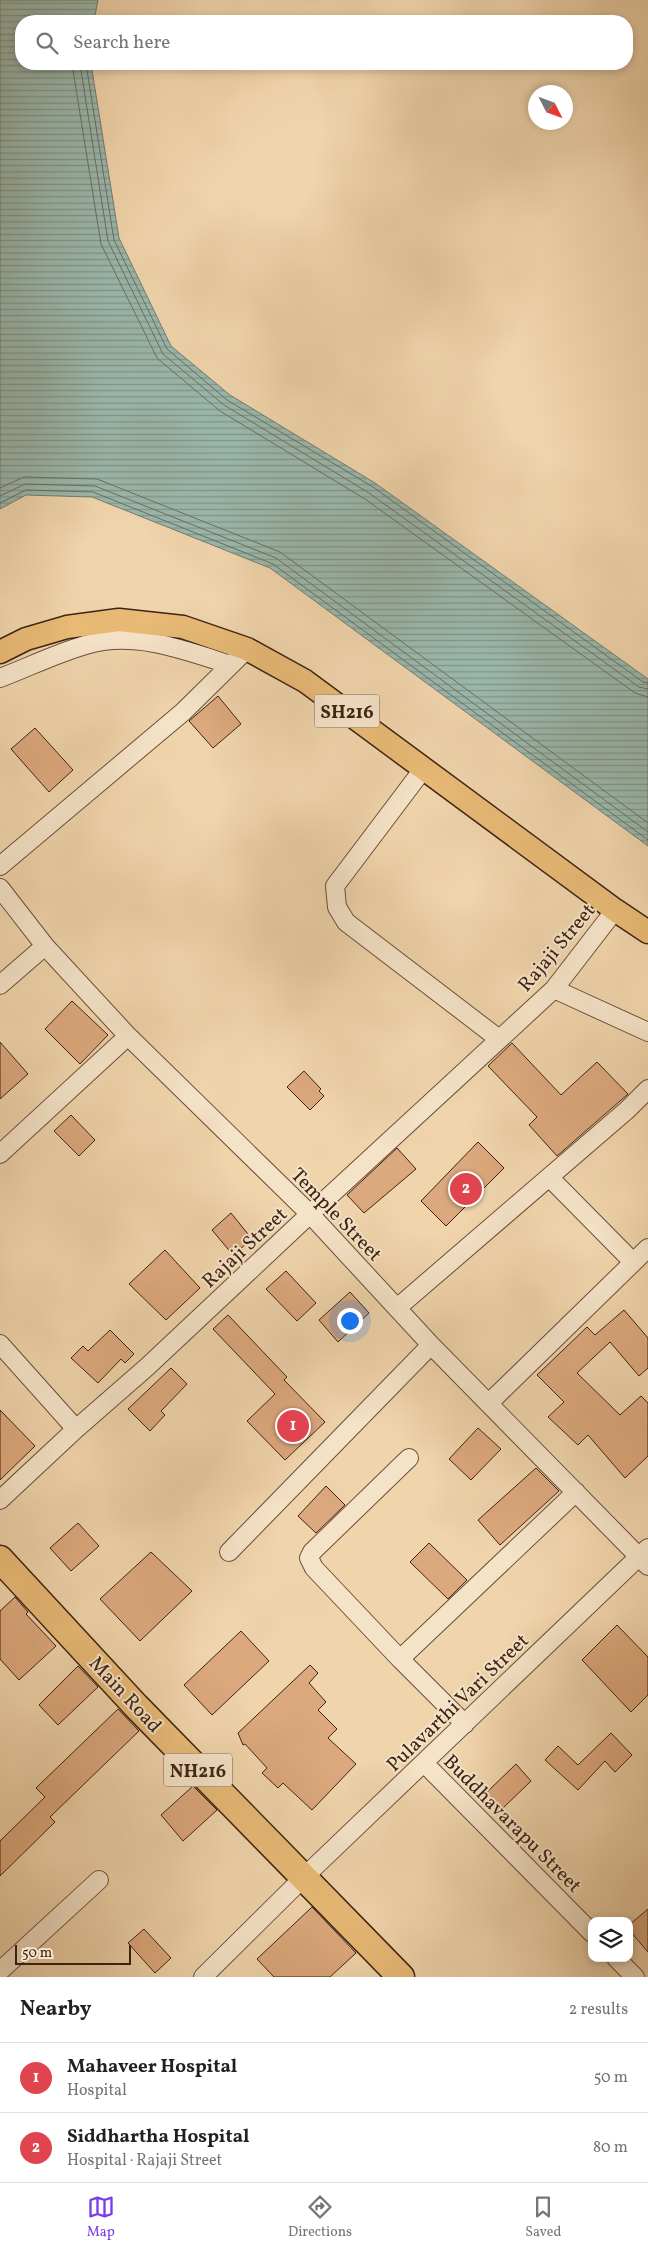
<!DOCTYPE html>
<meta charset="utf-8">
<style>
:root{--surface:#fff;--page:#f2f2f2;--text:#202124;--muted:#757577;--line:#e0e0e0;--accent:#7c3aed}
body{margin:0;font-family:Vollkorn,serif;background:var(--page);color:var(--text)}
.controls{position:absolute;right:15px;bottom:15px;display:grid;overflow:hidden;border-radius:10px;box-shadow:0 2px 8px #0003}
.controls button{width:45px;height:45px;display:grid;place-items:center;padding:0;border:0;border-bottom:1px solid var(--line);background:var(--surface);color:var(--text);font:25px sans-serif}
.compass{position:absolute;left:528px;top:85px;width:45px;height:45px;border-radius:50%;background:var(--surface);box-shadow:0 2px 8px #0003;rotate:132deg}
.scale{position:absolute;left:15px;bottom:12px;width:116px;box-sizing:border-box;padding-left:5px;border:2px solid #3e2314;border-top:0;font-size:14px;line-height:18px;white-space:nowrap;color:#3e2314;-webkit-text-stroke:4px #f5e3c8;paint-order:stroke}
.you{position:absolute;left:349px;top:1320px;width:18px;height:18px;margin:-12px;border:4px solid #fff;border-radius:50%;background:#1a73e8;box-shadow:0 0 0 8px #1a73e833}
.badge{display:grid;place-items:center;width:32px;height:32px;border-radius:50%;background:var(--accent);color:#fff;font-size:16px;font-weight:700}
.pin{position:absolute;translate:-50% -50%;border:2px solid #fff;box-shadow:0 1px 5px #0006}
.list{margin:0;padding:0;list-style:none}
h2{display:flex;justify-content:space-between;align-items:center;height:65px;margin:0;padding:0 20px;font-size:21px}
h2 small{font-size:16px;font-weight:400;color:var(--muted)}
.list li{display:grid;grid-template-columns:32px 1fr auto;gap:15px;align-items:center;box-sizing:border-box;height:70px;padding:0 20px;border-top:1px solid var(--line)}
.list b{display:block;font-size:19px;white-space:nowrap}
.list p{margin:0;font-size:16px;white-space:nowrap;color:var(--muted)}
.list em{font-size:16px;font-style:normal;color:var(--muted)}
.icon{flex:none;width:28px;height:28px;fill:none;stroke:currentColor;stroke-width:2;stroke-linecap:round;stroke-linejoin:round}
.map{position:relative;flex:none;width:648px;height:1977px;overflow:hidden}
.search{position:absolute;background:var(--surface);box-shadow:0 2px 8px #0003;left:15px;right:15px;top:15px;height:55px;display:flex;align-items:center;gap:12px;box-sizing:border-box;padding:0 18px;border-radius:20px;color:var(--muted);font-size:19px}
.sheet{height:205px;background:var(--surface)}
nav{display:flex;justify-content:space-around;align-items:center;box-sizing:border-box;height:70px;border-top:1px solid var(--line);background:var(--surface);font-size:14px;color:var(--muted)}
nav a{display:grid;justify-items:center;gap:2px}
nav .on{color:var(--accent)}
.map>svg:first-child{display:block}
</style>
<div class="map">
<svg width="648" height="1977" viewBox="0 0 648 1977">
<defs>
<pattern id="water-rules" width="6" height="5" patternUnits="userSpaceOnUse" patternTransform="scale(1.25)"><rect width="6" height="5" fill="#9ab8ad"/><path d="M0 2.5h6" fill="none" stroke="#7f958c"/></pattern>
</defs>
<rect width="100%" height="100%" fill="#f0d4ab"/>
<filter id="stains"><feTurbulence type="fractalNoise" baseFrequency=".004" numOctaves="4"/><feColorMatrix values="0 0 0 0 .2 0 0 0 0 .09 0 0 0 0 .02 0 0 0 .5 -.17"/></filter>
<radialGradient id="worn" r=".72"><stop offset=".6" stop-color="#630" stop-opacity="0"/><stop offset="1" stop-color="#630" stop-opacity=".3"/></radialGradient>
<path fill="url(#water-rules)" stroke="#757c70" d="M0,0H98L94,21H21V64H91L119,238L171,346L230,395L375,483L648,679V846L270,568L92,497L26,495L0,509Z"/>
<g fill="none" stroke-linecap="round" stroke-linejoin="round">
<path stroke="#6c6e60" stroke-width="1" d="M72,64L101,244L157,358L220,411L365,499L635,693L648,697
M80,64L108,241L163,354L224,405L369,493L639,687L648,689
M86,64L114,240L167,349L227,400L373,487L643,682L648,683
M0,488L24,477L97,479L280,552L648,823
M0,496L25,484L95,486L276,558L648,832
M0,503L26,490L93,492L273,564L648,840"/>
</g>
<path fill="#dca87d" stroke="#3e2314" d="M218,696L241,724L213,748L189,721Z
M35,728L73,770L49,792L11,749Z
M72,1001L108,1035L80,1064L45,1029Z
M0,1042L28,1074L0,1099Z
M512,1043L561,1095L597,1062L628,1094L557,1156L529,1125L537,1117L488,1066Z
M304,1071L321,1089L319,1091L324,1096L310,1110L287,1087Z
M71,1115L95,1140L79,1156L54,1131Z
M478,1142L504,1168L446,1226L421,1201Z
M397,1148L416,1169L364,1213L347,1195Z
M231,1213L252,1239L233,1255L212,1230Z
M165,1250L200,1288L166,1320L129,1284Z
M286,1271L316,1303L297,1321L266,1289Z
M350,1292L369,1313L338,1342L319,1320Z
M624,1310L648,1338V1368L639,1376L610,1342L577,1373L620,1415L641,1396L648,1403V1456L625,1478L588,1435L578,1445L548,1417L564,1402L537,1375L587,1327L595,1335Z
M228,1315L287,1377L284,1380L325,1422L285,1460L247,1421L275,1394L213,1329Z
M110,1330L134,1354L125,1363L121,1359L98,1383L71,1358L83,1346L88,1351Z
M171,1368L187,1384L161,1411L165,1415L150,1431L128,1409Z
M0,1410L35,1446L0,1480Z
M478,1428L501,1449L471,1480L449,1459Z
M536,1468L559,1491L500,1545L478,1520Z
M326,1486L345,1505L316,1533L298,1516Z
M78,1523L99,1546L71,1571L50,1548Z
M429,1543L467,1580L448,1599L410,1562Z
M151,1552L192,1591L140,1641L100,1599Z
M15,1597L28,1612L26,1614L56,1646L19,1680L0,1659V1611Z
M617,1625L648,1657V1695L631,1712L582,1660Z
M241,1631L269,1661L212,1715L184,1685Z
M310,1665L318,1673L309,1683L326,1702L318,1710L337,1729L328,1738L356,1764L312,1810L283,1783L278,1788L262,1773L267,1768L245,1744L243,1745L238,1733Z
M78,1666L98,1687L58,1725L39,1705Z
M118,1709L139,1731L50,1817L55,1822L0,1876V1841L45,1797L36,1788Z
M611,1733L632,1755L615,1772L605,1761L578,1790L545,1760L558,1746L578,1765Z
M516,1764L531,1781L501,1810L485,1794Z
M193,1786L217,1810L183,1841L161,1815Z
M312,1907L356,1953L330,1977H274L257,1959Z
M648,1909V1952L629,1930V1925Z
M144,1929L171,1958L155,1973L128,1943Z"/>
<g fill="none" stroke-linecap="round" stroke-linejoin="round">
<g stroke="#6a4f3a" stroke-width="20">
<path id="minor" d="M0,678C29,667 59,652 89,644C136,631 187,651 231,665
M424,768L335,886L337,907L346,922L499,1039
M0,866L183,712L247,649
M0,888L45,946L128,1036L310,1214L431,1345L648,1566
M0,985L45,946
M554,989L648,1032
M0,1154L128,1036
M549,1177L633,1262
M397,1308L627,1110L648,1089
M0,1344L76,1429
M489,1403L648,1248
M409,1458L312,1552L309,1558L314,1568L400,1659L465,1724
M0,1500L76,1429L147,1367L310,1214L554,989L615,910
M229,1552L431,1345
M400,1659L576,1492
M424,1763L592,1933
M616,1958L635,1977
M0,1971L99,1880
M203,1977L303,1878L648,1548"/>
</g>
<g stroke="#3e2314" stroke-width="25">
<path id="major" d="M0,652L26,639L67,627L119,620L183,627L247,649L305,681L615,910L648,932"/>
</g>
<g stroke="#3e2314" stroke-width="29">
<path id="highway" d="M0,1559L136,1706L401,1977"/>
</g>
<use href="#minor" stroke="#f5e3c8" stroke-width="18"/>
<use href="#major" stroke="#e8ba76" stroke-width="22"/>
<use href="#highway" stroke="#e8ba76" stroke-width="26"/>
</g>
<g text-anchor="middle" stroke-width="4" stroke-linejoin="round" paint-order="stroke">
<g fill="#f5e3c8" stroke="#755d4a" stroke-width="1">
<rect x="314.5" y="694.5" width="65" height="33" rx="4"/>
<rect x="164" y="1753.5" width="68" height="33" rx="4"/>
</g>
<g font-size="19" font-weight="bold" fill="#3e2314">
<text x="347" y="718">SH216</text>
<text x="198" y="1777">NH216</text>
</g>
<g font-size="20" fill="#3e2314" stroke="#f5e3c8">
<text transform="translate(556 947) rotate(-50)" y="7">Rajaji Street</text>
<text transform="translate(337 1214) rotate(46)" y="7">Temple Street</text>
<text transform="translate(244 1247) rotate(-43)" y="7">Rajaji Street</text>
<text transform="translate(126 1694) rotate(47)" y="7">Main Road</text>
<text transform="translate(457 1702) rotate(-44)" y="7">Pulavarthi Vari Street</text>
<text transform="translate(513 1823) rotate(45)" y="7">Buddhavarapu Street</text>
</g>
</g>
<rect width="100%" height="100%" filter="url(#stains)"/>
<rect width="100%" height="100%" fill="url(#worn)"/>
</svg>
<div class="controls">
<button><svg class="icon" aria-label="layers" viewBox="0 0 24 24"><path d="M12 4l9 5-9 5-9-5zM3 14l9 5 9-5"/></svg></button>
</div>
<svg class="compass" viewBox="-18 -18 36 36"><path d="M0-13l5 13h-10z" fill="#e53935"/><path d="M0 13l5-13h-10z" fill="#757577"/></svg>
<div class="scale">50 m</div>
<div class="you"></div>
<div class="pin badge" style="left:293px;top:1426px;background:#e0444e">1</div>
<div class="pin badge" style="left:466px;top:1189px;background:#e0444e">2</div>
<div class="search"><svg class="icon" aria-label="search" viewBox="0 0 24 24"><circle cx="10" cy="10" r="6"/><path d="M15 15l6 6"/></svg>Search here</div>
</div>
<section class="sheet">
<h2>Nearby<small>2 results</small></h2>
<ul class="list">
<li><span class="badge" style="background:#e0444e">1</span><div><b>Mahaveer Hospital</b><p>Hospital</p></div><em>50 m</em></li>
<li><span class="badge" style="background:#e0444e">2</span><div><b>Siddhartha Hospital</b><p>Hospital · Rajaji Street</p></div><em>80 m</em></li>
</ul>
</section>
<nav>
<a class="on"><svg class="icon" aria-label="map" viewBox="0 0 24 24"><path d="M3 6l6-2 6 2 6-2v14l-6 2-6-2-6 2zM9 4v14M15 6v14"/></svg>Map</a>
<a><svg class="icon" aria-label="directions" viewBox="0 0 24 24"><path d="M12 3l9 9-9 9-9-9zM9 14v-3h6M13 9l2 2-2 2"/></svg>Directions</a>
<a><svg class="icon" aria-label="saved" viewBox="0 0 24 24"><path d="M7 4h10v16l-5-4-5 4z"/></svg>Saved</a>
</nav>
